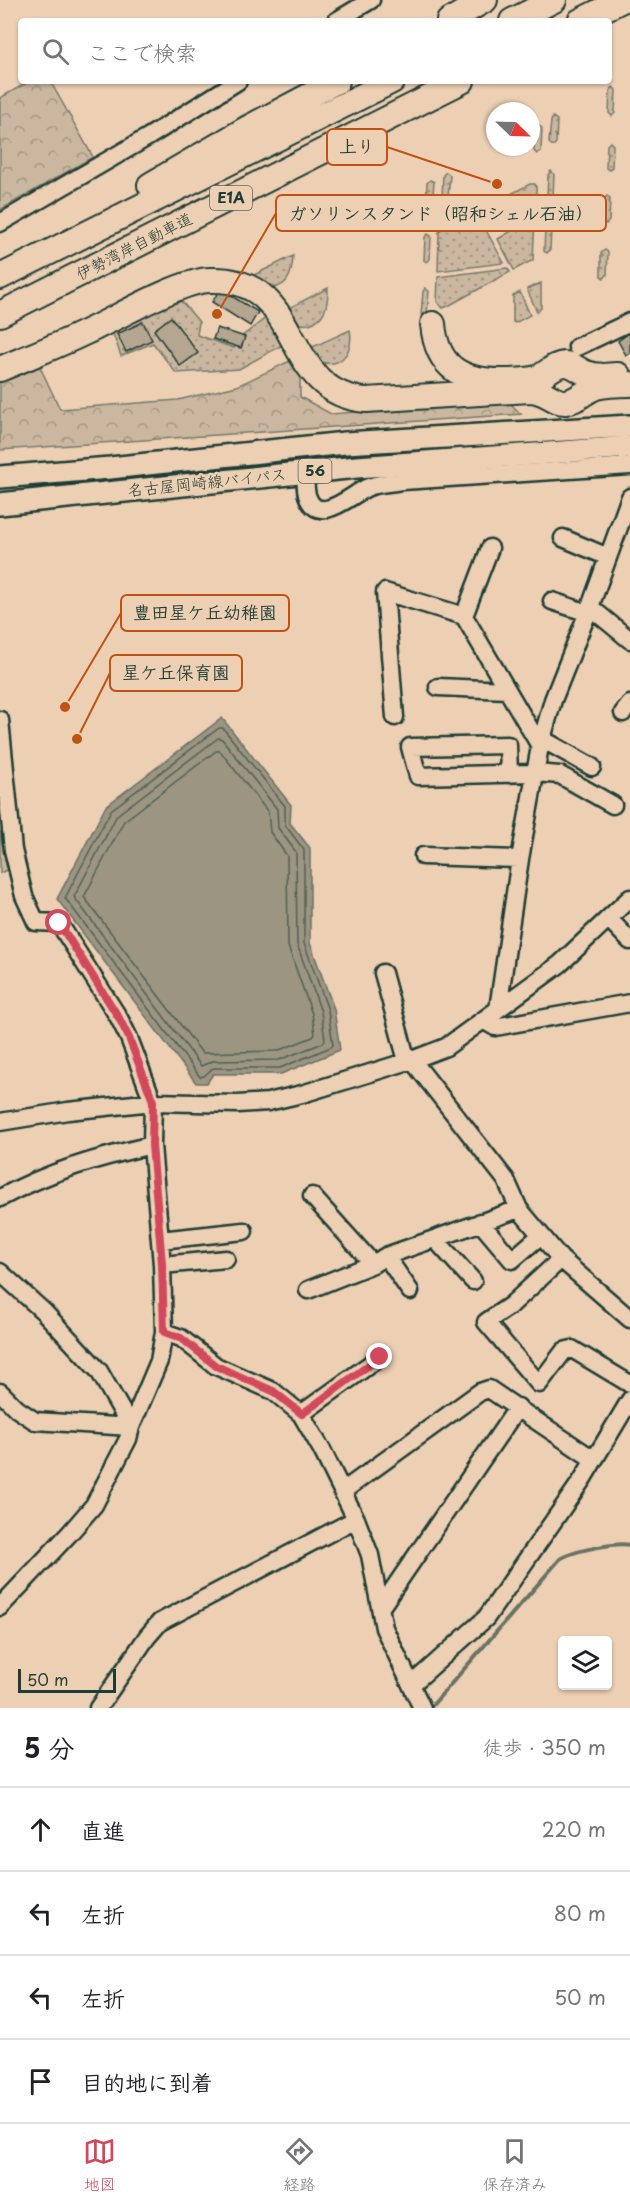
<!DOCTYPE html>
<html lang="ja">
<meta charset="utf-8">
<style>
:root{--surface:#fff;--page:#f6f6f6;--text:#202124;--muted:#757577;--line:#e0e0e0;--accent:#d1495b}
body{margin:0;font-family:"Playpen Sans","Klee One",sans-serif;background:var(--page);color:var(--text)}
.controls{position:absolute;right:18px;bottom:18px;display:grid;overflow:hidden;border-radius:6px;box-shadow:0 2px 4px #0004}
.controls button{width:54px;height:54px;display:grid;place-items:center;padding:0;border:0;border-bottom:2px solid var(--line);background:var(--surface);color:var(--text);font:30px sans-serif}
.compass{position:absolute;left:486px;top:102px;width:54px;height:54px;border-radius:50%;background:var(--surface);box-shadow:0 2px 4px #0004;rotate:113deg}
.scale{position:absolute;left:18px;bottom:15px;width:98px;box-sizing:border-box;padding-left:6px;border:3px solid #1f3d34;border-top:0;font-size:16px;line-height:21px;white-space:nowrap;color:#1f3d34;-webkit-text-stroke:4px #edcfb4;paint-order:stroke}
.stop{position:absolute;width:18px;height:18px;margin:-14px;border:4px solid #d1495b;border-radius:50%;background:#fff}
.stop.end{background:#d1495b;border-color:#fff;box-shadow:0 2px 6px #0008}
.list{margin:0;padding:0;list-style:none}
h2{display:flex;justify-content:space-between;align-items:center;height:78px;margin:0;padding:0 24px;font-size:26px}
h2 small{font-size:20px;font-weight:400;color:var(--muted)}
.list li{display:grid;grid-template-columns:39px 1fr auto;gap:18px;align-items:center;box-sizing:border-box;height:84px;padding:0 24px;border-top:2px solid var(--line)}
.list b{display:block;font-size:22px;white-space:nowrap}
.list em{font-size:20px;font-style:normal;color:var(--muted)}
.icon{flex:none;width:33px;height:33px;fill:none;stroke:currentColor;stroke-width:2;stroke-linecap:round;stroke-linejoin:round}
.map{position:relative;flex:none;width:630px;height:1708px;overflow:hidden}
.search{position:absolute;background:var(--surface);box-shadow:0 2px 4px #0004;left:18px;right:18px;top:18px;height:66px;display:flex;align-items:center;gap:15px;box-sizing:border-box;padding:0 21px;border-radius:6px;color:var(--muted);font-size:22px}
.sheet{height:414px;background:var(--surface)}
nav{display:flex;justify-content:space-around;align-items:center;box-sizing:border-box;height:84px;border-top:2px solid var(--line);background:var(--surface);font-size:16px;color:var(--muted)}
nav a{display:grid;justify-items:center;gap:3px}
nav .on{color:var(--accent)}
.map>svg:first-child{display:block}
</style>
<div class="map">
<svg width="630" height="1708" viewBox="0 0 630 1708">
<defs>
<pattern id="grass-dots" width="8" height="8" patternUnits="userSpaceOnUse" patternTransform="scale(1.5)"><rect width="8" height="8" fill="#cbb79f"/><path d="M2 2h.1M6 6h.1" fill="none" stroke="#a49682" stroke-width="1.8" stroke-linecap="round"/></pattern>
<pattern id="forest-crowns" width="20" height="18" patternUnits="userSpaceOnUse" patternTransform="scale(1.5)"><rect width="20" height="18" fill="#cbb79f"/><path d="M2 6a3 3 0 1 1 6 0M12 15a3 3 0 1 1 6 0" fill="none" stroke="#a49682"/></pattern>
</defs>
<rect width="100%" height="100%" fill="#edcfb4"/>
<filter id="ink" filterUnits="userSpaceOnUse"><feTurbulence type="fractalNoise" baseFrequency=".0167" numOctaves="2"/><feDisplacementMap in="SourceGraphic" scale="12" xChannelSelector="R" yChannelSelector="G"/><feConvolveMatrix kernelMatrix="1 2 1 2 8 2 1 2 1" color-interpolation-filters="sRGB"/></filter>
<g filter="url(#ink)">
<path fill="url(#grass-dots)" stroke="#757a6a" stroke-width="1.5" d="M613,87L616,90L615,113L612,116L609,113L610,91Z
M553,117L557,120L556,143L553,146L549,143L551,121Z
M538,125L542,128L541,151L537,154L534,151L535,128Z
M610,142L613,145L612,167L609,170L606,168L607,145Z
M551,171L554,174L553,197L550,200L547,197L548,175Z
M446,172L450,175L448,197L445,200L442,198L443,175Z
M430,180L434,182L432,205L429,208L426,206L427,183Z
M530,184H535L536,187V207L493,231L490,230L480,210Z
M607,196L610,198L609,221L606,224L603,222L604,199Z
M476,212L504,263L438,271L439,232L441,229Z
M535,217L533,260L514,270L498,239Z
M548,225L551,228L550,250L547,253L544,251L545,228Z
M428,234L431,236L430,259L427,262L424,260L425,237Z
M605,250L608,252L607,275L604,278L601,276V253Z
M293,256C292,278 287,289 263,289L253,279L252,276Z
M507,268L510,272L448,306L443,308L437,302L438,277Z
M541,283V308L537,312L527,289Z
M328,288C328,304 326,319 309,324C304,325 298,324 294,322C290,319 287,314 283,311Z
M425,288L429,291L427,314L425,317L421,315L423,292Z
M520,292L530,315L515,323L513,322V296Z
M178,297L199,322L197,335L234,348L241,337L271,314L286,343L239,369L176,373L153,343L121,356L112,331Z
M350,330C356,361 325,377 308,349Z"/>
<path fill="url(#forest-crowns)" stroke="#757a6a" stroke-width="1.5" d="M30,81H50L93,157L0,210V98Z
M292,360L300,376V397L331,414L507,400L521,414L0,450V381L39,365L60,409L178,400L237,386Z
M0,831L7,870L0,873Z"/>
<path fill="#9b9582" stroke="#697263" stroke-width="1.5" d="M222,718L291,805L290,823L310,848V943L334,1009L340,1050L281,1074H213L207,1083H196L57,899L106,806Z"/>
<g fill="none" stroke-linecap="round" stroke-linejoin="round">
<path stroke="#516053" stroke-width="1.5" d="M219,728H223L285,806V825L304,850V943L328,1010L333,1045L331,1047L280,1068H213L204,1076L200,1077L65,898L111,810Z
M218,738L222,739L277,809L278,828L296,852L297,944L321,1012L325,1040L323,1043L279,1060L213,1061L201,1066L74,897L117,815Z
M216,751H220L268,812L270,832L287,856L288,946L312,1014L315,1034L313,1037L277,1051L202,1053L84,897L124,821Z"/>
<path stroke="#697263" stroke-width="4" d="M430,1708L560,1559C572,1551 616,1542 630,1545"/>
</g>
<path fill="#b4a690" stroke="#1f3d34" stroke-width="1.5" d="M220,289L258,312L250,326L212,302Z
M171,317L198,353L180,366L154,330Z
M143,322L152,340L126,352L117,334Z
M217,328L245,337L241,348L213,339Z
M629,333H630V353L626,355L618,341Z"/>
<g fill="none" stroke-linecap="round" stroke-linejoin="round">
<g stroke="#1f3d34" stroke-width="21">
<path id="minor" d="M336,21L371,0
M0,223L148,137L238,81
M577,347L630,322
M305,472C306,479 305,488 307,495C317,527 350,496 366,488C376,483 392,483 403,481L630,466
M563,538L608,557
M552,601L588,613
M590,607L630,640
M464,616L490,548
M438,687L507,690
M623,713L630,704
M395,717L385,592L464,616L540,746
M0,720L13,850L24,896L36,922L59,923L119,1018L129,1038L153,1102L152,1145L162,1265L164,1332L159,1361L131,1427L128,1439L94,1505L69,1534L0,1607
M542,739L592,767
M509,774L508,745L410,747L418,776L535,773L560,775L613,805
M423,856L520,859
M609,919L630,941
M383,973L407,1061
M498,1009L520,859L540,746L553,700L590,607L630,497
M483,1020L495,1027L630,1003
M412,1060L506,1180L519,1209L561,1259L630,1319
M0,1122L68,1111L153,1102L238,1104L268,1102L302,1094L412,1060L446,1047L560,964L630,898
M312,1196L373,1264
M0,1198C50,1171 97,1158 152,1145
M480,1222L512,1260L541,1235
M435,1239L473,1281
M160,1240L244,1231
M386,1256L410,1291
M561,1259L511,1305L486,1322L539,1384L564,1351L572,1349L630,1384
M162,1265L226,1259
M0,1272L44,1312L99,1371L131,1427
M308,1290L373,1264L386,1256L519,1209
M164,1332L181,1338L216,1366L273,1391L301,1414L322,1450L356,1519L370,1555L384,1628L422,1708
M0,1392L17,1409L35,1421L131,1427
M301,1414L380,1357
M343,1491L480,1392L489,1389L593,1459
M381,1607L518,1407
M411,1685L486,1618L582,1480L630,1400
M98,1708L147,1637L160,1622L356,1519"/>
</g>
<g stroke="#1f3d34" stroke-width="26">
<path id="major" d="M0,477L110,468L345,443L630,426
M0,504L357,467L630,447"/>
</g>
<g stroke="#1f3d34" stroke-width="28">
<path id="highway" d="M449,21L485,0
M512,21L554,0
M580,21L622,0
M150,185L246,129L337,81
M0,277L392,81
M0,314L462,81
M433,324C437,369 463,382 505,381C516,381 527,381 537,378C547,374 554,364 565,364C574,364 579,371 586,373C597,377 607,376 618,375
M0,369C28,357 57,346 84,333C116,319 178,281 210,280C306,276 278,393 366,400L531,390C547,391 554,403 566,402C577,401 586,390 596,387C607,384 619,384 630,384"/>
</g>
<use href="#minor" stroke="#edcfb4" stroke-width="16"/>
<use href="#major" stroke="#edcfb4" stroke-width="21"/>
<use href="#highway" stroke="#edcfb4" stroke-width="24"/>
</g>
</g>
<g fill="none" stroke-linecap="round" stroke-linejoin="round" filter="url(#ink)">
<path stroke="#d1495b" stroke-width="8" d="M59,923L119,1018L129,1038L153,1101L152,1145L162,1264L164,1332L181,1338L216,1366L273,1391L302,1414L380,1357"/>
</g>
<g text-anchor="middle" stroke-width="5" stroke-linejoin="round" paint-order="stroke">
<g fill="#edcfb4" stroke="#5d695a" stroke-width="1.5">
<rect x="210" y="186" width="42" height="24" rx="4.5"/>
<rect x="298.5" y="459" width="33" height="24" rx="4.5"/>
</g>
<g font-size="15" font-weight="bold" fill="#1f3d34">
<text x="231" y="203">E1A</text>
<text x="315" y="476">56</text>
</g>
<g font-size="16" fill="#1f3d34" stroke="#edcfb4">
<text transform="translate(134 246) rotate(-27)" y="6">伊勢湾岸自動車道</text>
<text transform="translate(207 482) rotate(-6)" y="6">名古屋岡崎線バイパス</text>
</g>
</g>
<path fill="none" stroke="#c05314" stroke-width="2" d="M497 184L387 147M217 314L276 213M65 707L121 613M77 739L110 673"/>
<g fill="#c05314" stroke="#edcfb4" stroke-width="2">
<circle cx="497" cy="184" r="6"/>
<circle cx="217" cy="314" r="6"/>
<circle cx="65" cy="707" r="6"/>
<circle cx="77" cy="739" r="6"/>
</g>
<g fill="#edcfb4" stroke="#c05314" stroke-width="2">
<rect x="327" y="129" width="60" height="36" rx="6"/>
<rect x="276" y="195" width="330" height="36" rx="6"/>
<rect x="121" y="595" width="168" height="36" rx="6"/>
<rect x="110" y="655" width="132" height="36" rx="6"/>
</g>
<g font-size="18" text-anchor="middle" font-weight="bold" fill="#1f3d34">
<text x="357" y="153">上り</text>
<text x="441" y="220">ガソリンスタンド（昭和シェル石油）</text>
<text x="205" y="619">豊田星ケ丘幼稚園</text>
<text x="176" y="679">星ケ丘保育園</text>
</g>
</svg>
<div class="controls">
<button><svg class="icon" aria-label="layers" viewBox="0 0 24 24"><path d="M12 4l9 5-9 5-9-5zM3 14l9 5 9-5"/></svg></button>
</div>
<svg class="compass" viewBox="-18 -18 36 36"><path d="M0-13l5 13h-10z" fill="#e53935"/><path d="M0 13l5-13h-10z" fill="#757577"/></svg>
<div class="scale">50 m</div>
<div class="stop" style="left:59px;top:923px"></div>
<div class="stop end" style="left:380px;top:1357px"></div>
<div class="search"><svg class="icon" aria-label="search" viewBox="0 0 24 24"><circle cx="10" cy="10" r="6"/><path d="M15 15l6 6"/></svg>ここで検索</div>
</div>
<section class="sheet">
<h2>5 分<small>徒歩 · 350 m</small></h2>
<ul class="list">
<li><svg class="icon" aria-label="ahead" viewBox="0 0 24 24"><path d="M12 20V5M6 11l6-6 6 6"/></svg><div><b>直進</b></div><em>220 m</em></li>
<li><svg class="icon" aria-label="left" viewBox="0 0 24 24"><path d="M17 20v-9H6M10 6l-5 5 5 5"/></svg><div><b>左折</b></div><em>80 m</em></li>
<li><svg class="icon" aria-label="left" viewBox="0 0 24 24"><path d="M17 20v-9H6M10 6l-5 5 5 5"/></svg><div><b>左折</b></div><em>50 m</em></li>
<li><svg class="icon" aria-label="arrive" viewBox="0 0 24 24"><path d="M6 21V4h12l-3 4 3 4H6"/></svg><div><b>目的地に到着</b></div></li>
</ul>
</section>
<nav>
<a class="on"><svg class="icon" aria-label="map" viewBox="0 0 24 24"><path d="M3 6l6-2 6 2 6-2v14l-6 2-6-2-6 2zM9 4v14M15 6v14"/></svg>地図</a>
<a><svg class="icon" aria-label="directions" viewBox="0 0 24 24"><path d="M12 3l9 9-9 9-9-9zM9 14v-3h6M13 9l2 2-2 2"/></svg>経路</a>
<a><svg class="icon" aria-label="saved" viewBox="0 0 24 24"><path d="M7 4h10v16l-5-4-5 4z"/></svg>保存済み</a>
</nav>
